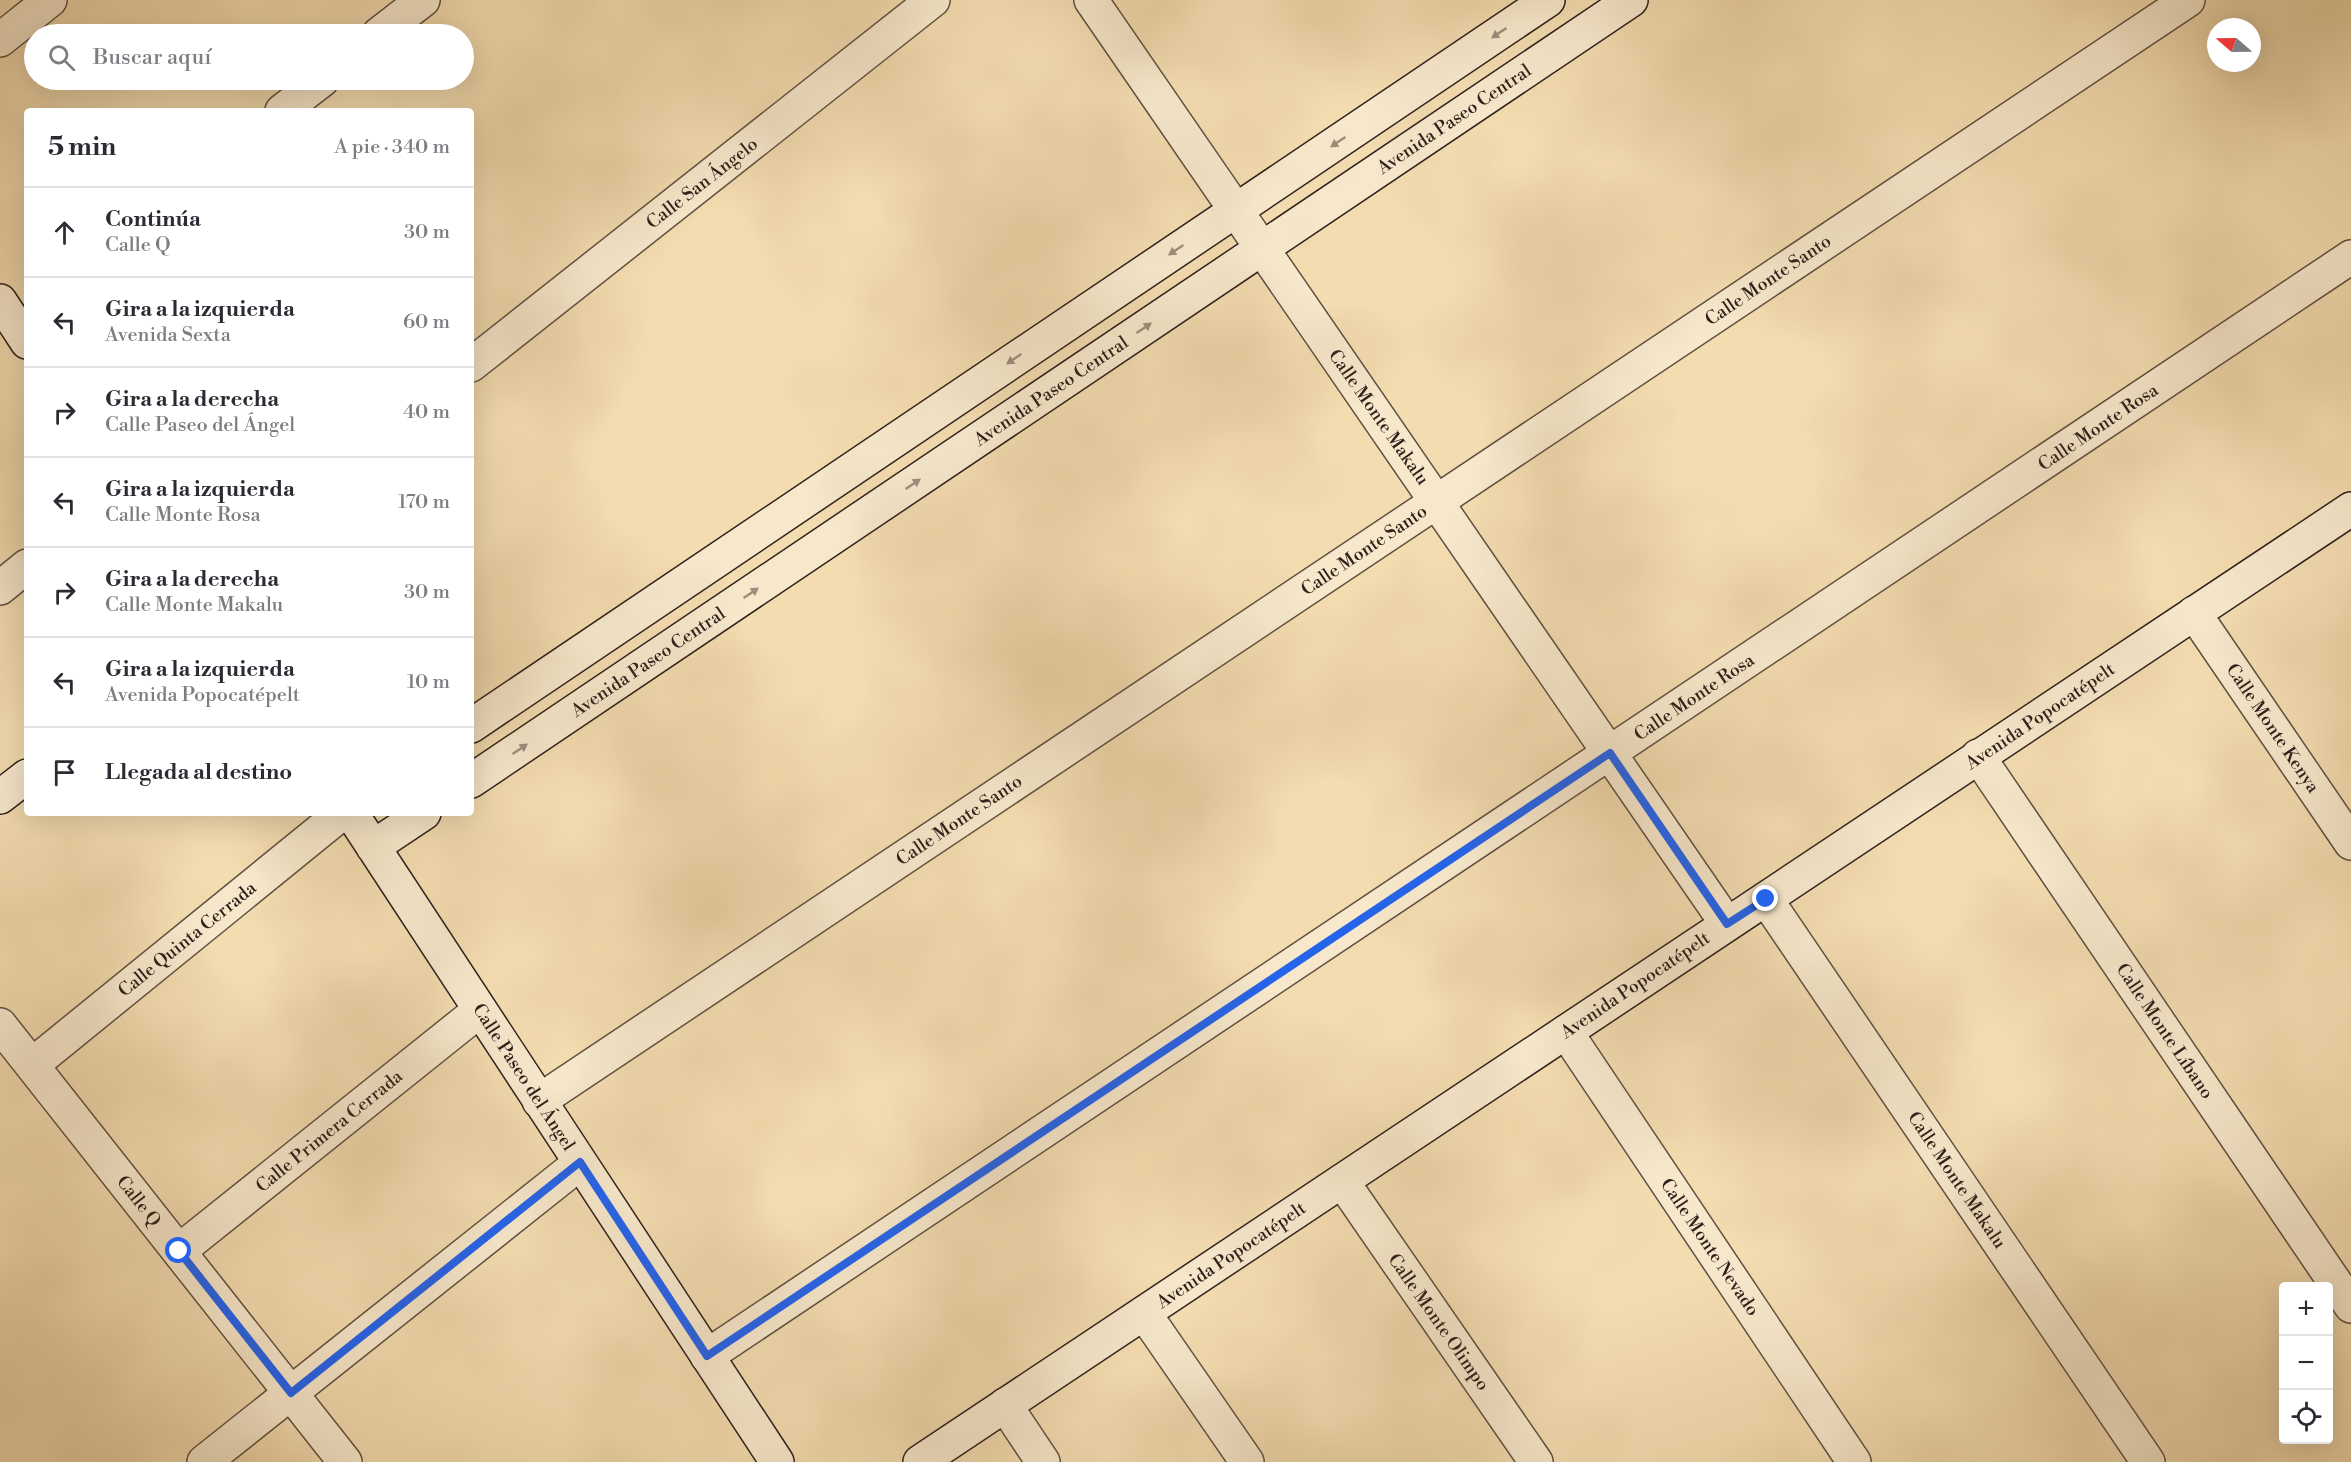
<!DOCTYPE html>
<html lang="es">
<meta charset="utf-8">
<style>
:root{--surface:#fff;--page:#f2f2f3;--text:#2b2b33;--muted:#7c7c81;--line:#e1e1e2}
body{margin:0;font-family:"Libre Bodoni",serif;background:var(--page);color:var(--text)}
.controls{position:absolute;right:18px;bottom:18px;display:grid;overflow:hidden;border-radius:6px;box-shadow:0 6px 24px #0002}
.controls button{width:54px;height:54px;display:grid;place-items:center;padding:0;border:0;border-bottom:2px solid var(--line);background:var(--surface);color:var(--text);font:30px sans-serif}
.compass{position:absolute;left:2207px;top:18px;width:54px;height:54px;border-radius:50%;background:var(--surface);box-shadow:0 6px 24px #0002;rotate:290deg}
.stop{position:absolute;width:18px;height:18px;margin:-14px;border:4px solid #2563eb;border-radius:50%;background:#fff}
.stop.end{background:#2563eb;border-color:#fff;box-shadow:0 2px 6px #0008}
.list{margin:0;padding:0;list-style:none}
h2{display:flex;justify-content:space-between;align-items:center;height:78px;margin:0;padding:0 24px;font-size:26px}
h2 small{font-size:20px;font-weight:400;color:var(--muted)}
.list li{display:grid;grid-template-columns:39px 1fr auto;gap:18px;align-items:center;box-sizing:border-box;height:90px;padding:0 24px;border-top:2px solid var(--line)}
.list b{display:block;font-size:22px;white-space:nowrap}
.list p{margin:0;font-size:20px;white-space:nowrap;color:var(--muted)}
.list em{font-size:20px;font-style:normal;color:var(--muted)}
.icon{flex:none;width:33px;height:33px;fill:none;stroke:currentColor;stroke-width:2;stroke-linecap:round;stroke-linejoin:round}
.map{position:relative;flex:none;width:2351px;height:1462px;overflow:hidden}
.search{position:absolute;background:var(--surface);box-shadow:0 6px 24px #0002;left:24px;top:24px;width:450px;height:66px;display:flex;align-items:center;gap:15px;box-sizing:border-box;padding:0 21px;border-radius:33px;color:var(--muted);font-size:22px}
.panel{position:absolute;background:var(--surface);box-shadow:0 6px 24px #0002;left:24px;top:108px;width:450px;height:708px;border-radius:6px}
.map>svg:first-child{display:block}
</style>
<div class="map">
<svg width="2351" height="1462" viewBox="0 0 2351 1462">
<rect width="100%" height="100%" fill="#f3dcb0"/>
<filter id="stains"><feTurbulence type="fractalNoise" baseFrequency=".00333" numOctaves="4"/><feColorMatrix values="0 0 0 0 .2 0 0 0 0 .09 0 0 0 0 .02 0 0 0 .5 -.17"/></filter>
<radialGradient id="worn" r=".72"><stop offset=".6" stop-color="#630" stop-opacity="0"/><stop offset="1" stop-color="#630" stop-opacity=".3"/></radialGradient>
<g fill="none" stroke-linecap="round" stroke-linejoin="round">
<g stroke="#605041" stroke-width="36">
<path id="street" d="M1091,0L1727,924
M379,34L423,0
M0,40L50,0
M282,111L322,80
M471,365L933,0
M0,588L27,566
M2194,613L2351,843
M1978,756L2351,1306
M1766,899L2148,1462
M0,1025L345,1462
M1566,1032L1854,1462
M32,1065L342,813
M539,1101L2188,0
M1342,1181L1536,1462
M179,1251L480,1010
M1144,1313L1247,1462
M707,1356L2351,257
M1005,1405L1043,1462
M204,1462L580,1163"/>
</g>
<g stroke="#2f211c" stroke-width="36">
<path id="secondary" d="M0,301L27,342
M471,726L1548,0
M471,781L1631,0
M0,797L27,776
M351,813L777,1462
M373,847L424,813
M920,1462L2351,509"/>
</g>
<use href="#street" stroke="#f7e8cc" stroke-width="33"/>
<use href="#secondary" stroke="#f7e8cc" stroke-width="33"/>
</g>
<defs><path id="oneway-solid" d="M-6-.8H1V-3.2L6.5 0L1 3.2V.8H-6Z" transform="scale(1.5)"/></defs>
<g fill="#9d8e7d">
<use href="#oneway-solid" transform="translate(1499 33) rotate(146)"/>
<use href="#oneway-solid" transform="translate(1338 142) rotate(146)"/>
<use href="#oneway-solid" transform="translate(1176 250) rotate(146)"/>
<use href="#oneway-solid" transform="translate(1144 328) rotate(-34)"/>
<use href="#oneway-solid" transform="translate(1014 359) rotate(146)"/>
<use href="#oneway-solid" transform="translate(913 484) rotate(-34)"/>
<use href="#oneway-solid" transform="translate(751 593) rotate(-34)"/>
<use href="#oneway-solid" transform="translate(520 749) rotate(-34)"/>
</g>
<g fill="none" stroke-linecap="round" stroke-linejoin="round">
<path stroke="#2563eb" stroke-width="8" d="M179,1251L291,1393L580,1162L707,1356L1610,753L1727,924L1766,899"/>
</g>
<g text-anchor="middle" stroke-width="4.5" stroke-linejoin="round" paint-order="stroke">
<g font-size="18" fill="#2f211c" stroke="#f7e8cc">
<text transform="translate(1454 119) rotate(-34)" y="6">Avenida Paseo Central</text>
<text transform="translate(702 183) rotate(-38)" y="6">Calle San Ángelo</text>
<text transform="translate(1768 280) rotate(-34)" y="6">Calle Monte Santo</text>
<text transform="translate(1051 391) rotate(-34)" y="6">Avenida Paseo Central</text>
<text transform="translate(1379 417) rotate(55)" y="6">Calle Monte Makalu</text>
<text transform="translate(2098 427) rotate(-34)" y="6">Calle Monte Rosa</text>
<text transform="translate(1364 550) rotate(-34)" y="6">Calle Monte Santo</text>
<text transform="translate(648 662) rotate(-34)" y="6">Avenida Paseo Central</text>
<text transform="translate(1694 697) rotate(-34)" y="6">Calle Monte Rosa</text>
<text transform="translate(2040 716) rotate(-34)" y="6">Avenida Popocatépelt</text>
<text transform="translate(2273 728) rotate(56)" y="6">Calle Monte Kenya</text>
<text transform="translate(959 820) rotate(-34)" y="6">Calle Monte Santo</text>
<text transform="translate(187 939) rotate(-39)" y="6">Calle Quinta Cerrada</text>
<text transform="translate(1635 985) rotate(-34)" y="6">Avenida Popocatépelt</text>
<text transform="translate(2165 1031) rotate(56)" y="6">Calle Monte Líbano</text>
<text transform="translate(524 1077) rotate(57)" y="6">Calle Paseo del Ángel</text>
<text transform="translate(329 1131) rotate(-39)" y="6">Calle Primera Cerrada</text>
<text transform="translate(1957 1180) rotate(56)" y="6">Calle Monte Makalu</text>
<text transform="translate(139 1201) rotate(52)" y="6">Calle Q</text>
<text transform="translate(1710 1247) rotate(56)" y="6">Calle Monte Nevado</text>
<text transform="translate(1231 1255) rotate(-34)" y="6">Avenida Popocatépelt</text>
<text transform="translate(1439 1322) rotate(55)" y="6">Calle Monte Olimpo</text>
</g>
</g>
<rect width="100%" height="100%" filter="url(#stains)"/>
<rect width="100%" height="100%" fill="url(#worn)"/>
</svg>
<div class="controls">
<button>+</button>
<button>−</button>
<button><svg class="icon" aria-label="locate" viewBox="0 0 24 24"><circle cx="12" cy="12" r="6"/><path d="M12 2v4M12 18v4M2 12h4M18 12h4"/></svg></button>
</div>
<svg class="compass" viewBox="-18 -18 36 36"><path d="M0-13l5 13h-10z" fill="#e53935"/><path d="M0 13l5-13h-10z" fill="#7c7c81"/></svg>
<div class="stop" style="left:179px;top:1251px"></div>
<div class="stop end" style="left:1766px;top:899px"></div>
<div class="search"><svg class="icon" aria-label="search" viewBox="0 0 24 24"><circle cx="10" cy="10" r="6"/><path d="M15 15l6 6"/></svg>Buscar aquí</div>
<section class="panel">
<h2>5 min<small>A pie · 340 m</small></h2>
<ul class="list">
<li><svg class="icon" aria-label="ahead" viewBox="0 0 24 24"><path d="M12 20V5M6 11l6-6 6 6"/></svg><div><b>Continúa</b><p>Calle Q</p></div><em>30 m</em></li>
<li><svg class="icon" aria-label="left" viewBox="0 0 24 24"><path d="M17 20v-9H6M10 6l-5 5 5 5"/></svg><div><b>Gira a la izquierda</b><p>Avenida Sexta</p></div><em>60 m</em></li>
<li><svg class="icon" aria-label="right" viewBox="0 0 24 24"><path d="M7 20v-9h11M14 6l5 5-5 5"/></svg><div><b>Gira a la derecha</b><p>Calle Paseo del Ángel</p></div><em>40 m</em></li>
<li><svg class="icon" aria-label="left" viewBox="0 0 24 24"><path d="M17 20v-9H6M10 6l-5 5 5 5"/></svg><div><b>Gira a la izquierda</b><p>Calle Monte Rosa</p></div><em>170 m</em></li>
<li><svg class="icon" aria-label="right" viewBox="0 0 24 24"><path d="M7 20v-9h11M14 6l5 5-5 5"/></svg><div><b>Gira a la derecha</b><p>Calle Monte Makalu</p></div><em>30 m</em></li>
<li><svg class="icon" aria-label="left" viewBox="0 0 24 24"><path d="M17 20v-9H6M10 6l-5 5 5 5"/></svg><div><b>Gira a la izquierda</b><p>Avenida Popocatépelt</p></div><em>10 m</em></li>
<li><svg class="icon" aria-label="arrive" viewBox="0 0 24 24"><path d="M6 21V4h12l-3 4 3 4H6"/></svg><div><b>Llegada al destino</b></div></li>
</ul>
</section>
</div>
